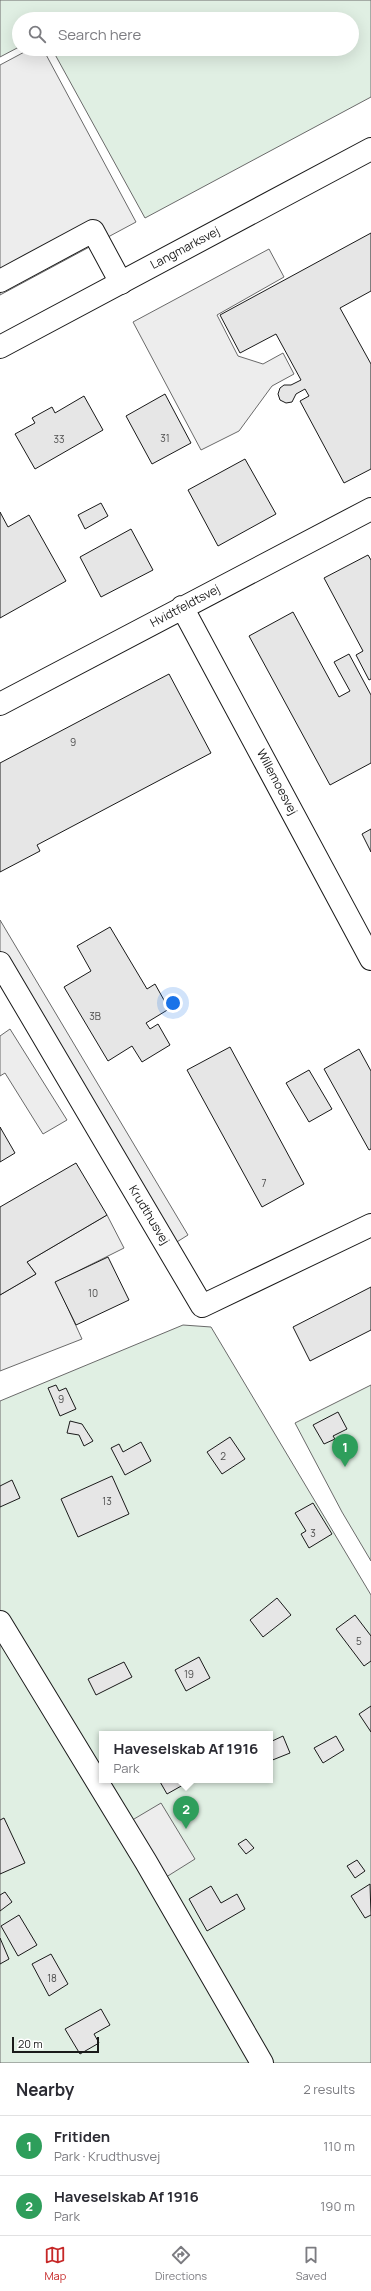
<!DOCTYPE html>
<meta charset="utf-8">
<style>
:root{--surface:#fff;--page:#f7f7f7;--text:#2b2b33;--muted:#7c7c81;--line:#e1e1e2;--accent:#c62828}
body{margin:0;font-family:Manrope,sans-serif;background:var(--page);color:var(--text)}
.scale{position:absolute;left:12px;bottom:10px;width:87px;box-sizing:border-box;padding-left:4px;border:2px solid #1a1a1a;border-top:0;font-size:11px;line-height:14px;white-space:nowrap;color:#1a1a1a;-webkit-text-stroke:3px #fff;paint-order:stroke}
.you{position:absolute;left:173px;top:1003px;width:14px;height:14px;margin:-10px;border:3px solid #fff;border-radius:50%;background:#1a73e8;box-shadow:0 0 0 6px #1a73e833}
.badge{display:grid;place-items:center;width:26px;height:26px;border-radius:50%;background:var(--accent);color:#fff;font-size:13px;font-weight:700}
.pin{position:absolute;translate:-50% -33px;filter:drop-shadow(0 1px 2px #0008)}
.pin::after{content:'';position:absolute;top:21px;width:14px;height:12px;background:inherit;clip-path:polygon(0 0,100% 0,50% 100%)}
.popup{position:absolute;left:99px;top:1731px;width:174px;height:52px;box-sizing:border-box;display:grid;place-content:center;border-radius:0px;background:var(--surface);filter:drop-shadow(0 1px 3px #0005);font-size:13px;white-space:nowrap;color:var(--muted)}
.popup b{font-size:15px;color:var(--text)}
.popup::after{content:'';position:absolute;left:50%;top:100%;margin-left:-8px;border:8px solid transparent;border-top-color:var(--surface)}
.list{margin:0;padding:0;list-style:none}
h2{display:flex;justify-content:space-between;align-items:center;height:52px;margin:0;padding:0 16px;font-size:17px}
h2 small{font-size:13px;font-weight:400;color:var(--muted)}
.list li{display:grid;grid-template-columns:26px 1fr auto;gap:12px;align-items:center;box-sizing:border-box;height:60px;padding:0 16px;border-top:1px solid var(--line)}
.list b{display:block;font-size:15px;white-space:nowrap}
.list p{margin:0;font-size:13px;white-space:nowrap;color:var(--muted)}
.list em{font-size:13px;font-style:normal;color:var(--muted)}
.icon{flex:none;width:22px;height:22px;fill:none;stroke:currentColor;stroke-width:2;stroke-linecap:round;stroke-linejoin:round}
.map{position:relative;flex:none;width:371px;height:2063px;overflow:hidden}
.search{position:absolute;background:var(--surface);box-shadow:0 4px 16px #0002;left:12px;right:12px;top:12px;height:44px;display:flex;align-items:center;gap:10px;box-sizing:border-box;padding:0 14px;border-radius:22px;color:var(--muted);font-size:15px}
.sheet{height:172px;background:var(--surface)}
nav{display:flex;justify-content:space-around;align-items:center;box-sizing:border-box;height:56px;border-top:1px solid var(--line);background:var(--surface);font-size:11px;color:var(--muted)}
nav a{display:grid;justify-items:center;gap:2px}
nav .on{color:var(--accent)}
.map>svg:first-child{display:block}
</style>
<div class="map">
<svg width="371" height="2063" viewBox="0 0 371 2063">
<rect width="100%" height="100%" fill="#fff"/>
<path fill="#e0efe3" stroke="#6a6a6a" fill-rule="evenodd" d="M0,0H371V97L145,218L52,49H352V19H19V47L0,57Z
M183,1325L211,1327L371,1595V2063H0V1401ZM102,1734H270V1780H102Z
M371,1385V1561L342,1512L295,1423Z"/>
<path fill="#ededed" stroke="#6a6a6a" d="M30,49H43L136,222L0,295V65Z
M269,249L284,277L217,315L238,356L263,364L283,353L294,374L272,386L239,431L201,450L133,322Z
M0,920L188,1235L172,1245L0,956Z
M10,1029L67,1120L43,1134L5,1073L0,1076V1036Z
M107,1215L124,1248L56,1282L82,1339L0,1371V1295L36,1274L27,1262Z
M161,1803L195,1859L163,1879L129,1822Z"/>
<path fill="#e6e6e6" stroke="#1a1a1a" d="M371,233V291L340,308L371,364V469L344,483L300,401L309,396L305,389L296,394L292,402L286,403L280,400L278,394L280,388L284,385H291L301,380L276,334L240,353L220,315Z
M165,394L191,443L152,464L126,416Z
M84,396L103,430L35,469L15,434L35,423L32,418L52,407L55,413Z
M245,459L276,514L218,546L188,490Z
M101,503L108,516L85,529L78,515Z
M0,512L8,527L29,515L66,581L0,618Z
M131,529L153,570L101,597L80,557Z
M368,555L371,560V679L369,680L356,655L363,651L324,578Z
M293,612L339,697L350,691L334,662L349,654L371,695V763L330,785L249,636Z
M169,674L211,753L37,845L40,851L0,872V763Z
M371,829V852L362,834Z
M110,927L147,989L155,984L169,1009L146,1023L150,1029L158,1024L170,1045L142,1062L132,1046L108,1061L64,987L91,971L77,946Z
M230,1047L304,1184L262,1207L187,1070Z
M359,1049L371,1071V1149L369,1150L324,1069Z
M309,1070L332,1109L309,1122L286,1083Z
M0,1127L15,1153L0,1162Z
M76,1163L107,1215L27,1262L36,1274L0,1295V1207Z
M108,1257L129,1300L76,1325L55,1282Z
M371,1287V1330L310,1361L293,1327Z
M56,1385L59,1391L66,1388L76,1409L60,1416L48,1388Z
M338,1412L347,1429L333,1436L335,1439L324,1444L313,1425Z
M70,1421L82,1424L93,1441L84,1446L79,1435L67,1433Z
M230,1437L245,1459L222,1474L207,1452Z
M141,1442L151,1461L125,1475L111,1448L119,1444L123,1452Z
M112,1476L129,1514L78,1537L61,1499Z
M12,1480L20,1498L0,1507V1486Z
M313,1503L332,1534L309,1548L301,1534L306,1531L295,1513Z
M277,1598L291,1615L263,1637L250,1620Z
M355,1615L371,1636V1661L364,1666L336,1629Z
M199,1657L210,1678L186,1691L175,1670Z
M124,1662L132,1677L96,1695L88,1679Z
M371,1706V1732L359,1714Z
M283,1736L290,1753L270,1761V1742Z
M336,1736L344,1750L323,1763L314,1748Z
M159,1780H180L183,1785L167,1794Z
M4,1818L25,1863L0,1874V1820Z
M246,1839L254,1848L246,1854L238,1844Z
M357,1860L365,1871L355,1878L347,1866Z
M370,1884L371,1915L365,1918L351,1896Z
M211,1886L221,1903L237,1894L245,1909L207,1931L189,1899Z
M5,1892L12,1902L0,1911V1895Z
M19,1915L37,1945L18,1956L1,1926Z
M0,1938L9,1959L0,1964Z
M51,1954L68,1984L49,1996L32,1964Z
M101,2009L110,2025L94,2034L99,2043L80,2054L65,2029Z"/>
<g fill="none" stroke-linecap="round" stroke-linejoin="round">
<g stroke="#1a1a1a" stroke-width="24">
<path id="minor" d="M0,281L93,231L121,283
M182,607L371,959
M0,704L371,509
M0,963L202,1306L371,1225
M0,1622L146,1862L262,2063"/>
</g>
<g stroke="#1a1a1a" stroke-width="24">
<path id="major" d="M0,347L371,149"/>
</g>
<use href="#minor" stroke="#fff" stroke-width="22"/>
<use href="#major" stroke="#fff" stroke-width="22"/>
</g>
<g text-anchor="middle" stroke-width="3" stroke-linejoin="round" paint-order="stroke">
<g font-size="10" fill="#4d4d4d">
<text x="165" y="442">31</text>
<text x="59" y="443">33</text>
<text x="73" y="746">9</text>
<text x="95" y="1020">3B</text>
<text x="264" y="1187">7</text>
<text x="93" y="1297">10</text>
<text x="61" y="1403">9</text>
<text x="223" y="1460">2</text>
<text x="107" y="1505">13</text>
<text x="313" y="1537">3</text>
<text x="359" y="1645">5</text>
<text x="189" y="1678">19</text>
<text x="52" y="1982">18</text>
</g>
<g font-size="12" fill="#1a1a1a" stroke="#fff">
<text transform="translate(185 248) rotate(-28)" y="4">Langmarksvej</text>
<text transform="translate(185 606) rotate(-28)" y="4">Hvidtfeldtsvej</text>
<text transform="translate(277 782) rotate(62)" y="4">Willemoesvej</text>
<text transform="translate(149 1215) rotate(59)" y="4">Krudthusvej</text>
</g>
</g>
</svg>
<div class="scale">20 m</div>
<div class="you"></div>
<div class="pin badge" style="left:345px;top:1467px;background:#2e9e5b">1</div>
<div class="pin badge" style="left:186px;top:1829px;background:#2e9e5b">2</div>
<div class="popup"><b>Haveselskab Af 1916</b>Park</div>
<div class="search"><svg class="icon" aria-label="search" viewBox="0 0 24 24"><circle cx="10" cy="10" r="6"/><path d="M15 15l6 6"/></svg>Search here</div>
</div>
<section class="sheet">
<h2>Nearby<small>2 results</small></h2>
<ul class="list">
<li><span class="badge" style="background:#2e9e5b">1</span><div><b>Fritiden</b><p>Park · Krudthusvej</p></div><em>110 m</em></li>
<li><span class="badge" style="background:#2e9e5b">2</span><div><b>Haveselskab Af 1916</b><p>Park</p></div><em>190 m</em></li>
</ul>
</section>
<nav>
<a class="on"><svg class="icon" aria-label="map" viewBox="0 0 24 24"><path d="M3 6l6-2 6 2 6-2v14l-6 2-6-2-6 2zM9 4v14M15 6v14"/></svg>Map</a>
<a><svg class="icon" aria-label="directions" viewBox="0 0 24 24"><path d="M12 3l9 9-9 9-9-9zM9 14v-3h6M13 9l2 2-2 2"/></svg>Directions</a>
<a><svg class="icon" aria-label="saved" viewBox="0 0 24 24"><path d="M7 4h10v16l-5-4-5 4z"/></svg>Saved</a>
</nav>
